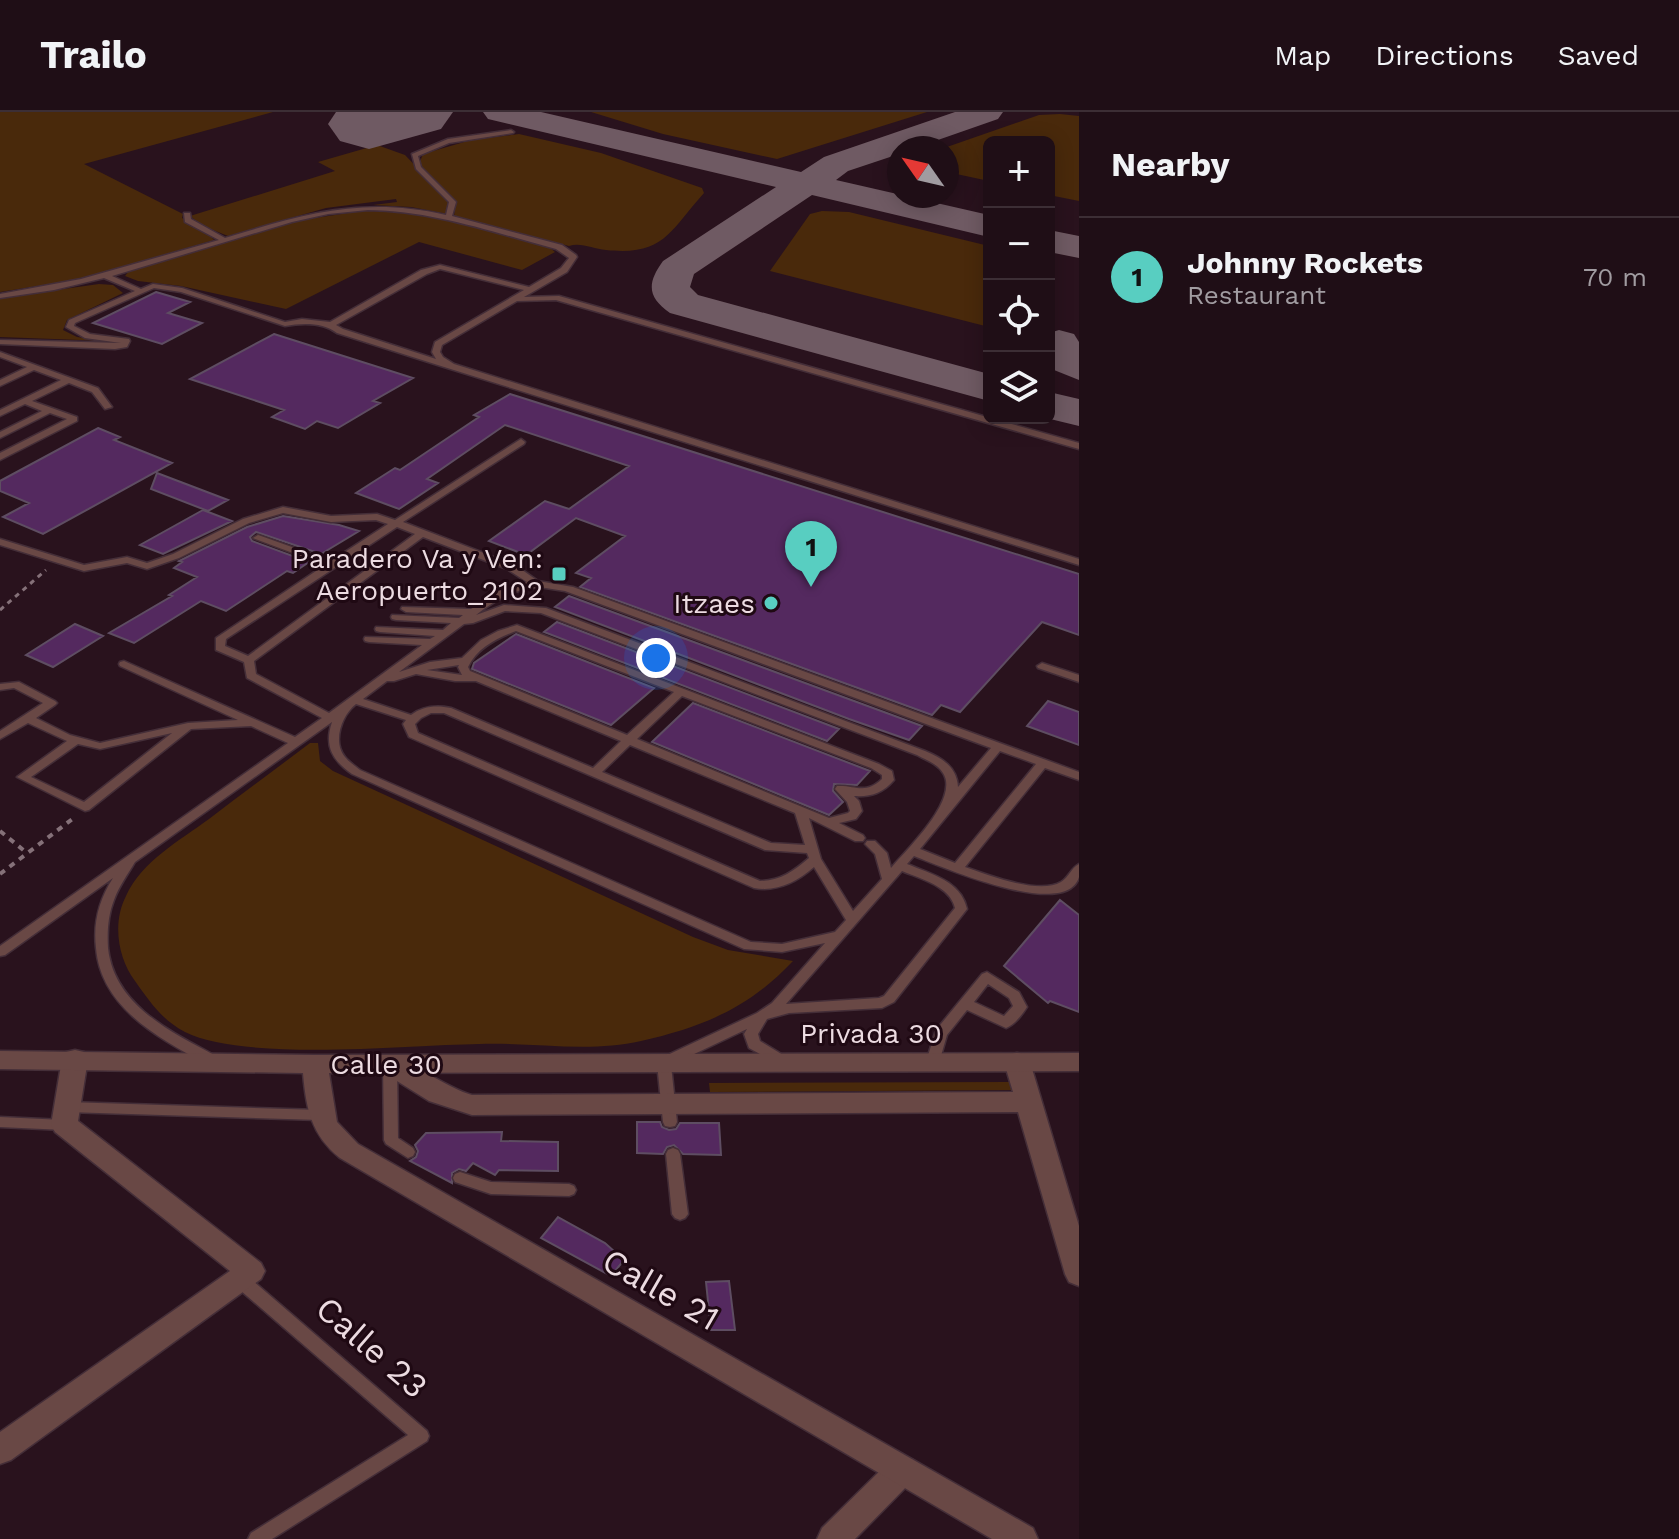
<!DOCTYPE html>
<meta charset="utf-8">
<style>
:root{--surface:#1f0e16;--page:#2c1c23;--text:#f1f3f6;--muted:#a19ca1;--line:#3c2e35;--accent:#58cec1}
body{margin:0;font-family:"Work Sans",sans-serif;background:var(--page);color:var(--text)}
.controls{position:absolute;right:24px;top:24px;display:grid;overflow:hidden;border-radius:12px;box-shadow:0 4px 20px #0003}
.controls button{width:72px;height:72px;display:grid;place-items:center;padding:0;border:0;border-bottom:2px solid var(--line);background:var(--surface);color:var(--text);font:40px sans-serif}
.compass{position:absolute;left:887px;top:24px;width:72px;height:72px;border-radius:50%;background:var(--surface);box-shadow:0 4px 20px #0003;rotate:304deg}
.you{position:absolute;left:656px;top:546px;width:28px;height:28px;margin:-20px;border:6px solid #fff;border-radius:50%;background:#1a73e8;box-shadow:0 0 0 12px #1a73e833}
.badge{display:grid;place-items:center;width:52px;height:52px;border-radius:50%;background:var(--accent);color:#111;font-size:26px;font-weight:700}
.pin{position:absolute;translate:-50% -66px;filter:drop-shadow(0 2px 4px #0008)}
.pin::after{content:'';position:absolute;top:42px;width:28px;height:24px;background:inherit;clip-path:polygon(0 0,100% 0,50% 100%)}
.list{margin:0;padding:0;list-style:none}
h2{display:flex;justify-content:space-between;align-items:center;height:104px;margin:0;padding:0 32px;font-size:34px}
h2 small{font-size:26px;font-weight:400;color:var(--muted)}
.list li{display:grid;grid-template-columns:52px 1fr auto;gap:24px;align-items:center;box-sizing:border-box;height:120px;padding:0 32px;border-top:2px solid var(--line)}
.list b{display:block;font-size:30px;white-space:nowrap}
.list p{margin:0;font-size:26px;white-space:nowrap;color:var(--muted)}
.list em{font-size:26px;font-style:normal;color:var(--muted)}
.icon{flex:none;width:44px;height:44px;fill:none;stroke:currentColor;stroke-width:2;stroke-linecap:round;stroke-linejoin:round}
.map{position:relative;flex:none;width:1079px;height:1427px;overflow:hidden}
header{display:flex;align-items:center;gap:48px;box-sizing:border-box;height:112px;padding:0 40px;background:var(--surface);border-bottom:2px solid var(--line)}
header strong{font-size:38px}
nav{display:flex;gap:44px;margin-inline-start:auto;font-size:28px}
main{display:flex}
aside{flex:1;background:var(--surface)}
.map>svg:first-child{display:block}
</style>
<header>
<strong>Trailo</strong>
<nav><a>Map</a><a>Directions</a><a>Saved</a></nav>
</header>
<main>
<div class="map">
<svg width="1079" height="1427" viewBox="0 0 1079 1427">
<rect width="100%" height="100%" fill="#29121d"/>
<path fill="#49290b" d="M0,0H273L84,52L183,102L182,106L206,119L214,128L81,167L0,180Z
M591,0H927L777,47L663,22Z
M1060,2L1079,4V89L1049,83V30H989V69L947,60V36H944L1039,3Z
M519,22L601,41L702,76L704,81C669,120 664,144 606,138C593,137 581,130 569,134L454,104L456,90L419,52L423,42L471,28Z
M377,33L405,43L448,88V102L411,95L373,93L397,90L396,87L326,96L228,124L203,114L190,104L335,59L318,50Z
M362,99C426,98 488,119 549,135L555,140L522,158L419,130L286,197L181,174L138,169L125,164L129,159L301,108Z
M822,99L849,100L989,134V215L770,159L810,102Z
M99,172L113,173L123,181L67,208L63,218L77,225L107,229L0,225V186Z
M310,631H318L320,649L333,659L693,825L728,838L793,849C749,896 703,915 641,929C589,941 532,930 479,932C408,933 245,950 185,920C162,908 150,890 135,869C118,846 112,811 126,784C142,749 179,729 209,707C243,681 277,656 310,631Z
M1010,970L1012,978L710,980L709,971Z"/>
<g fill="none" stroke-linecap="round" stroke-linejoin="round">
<path fill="#6f5a63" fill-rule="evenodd" d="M483,0H541L801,60L824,45L955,0H1003L998,7L915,36H899V42L848,59L836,68L989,103V125L812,83L694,162L690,175L698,183L989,262V289L670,201C647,185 647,171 663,149L776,75L488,7Z
M1049,118L1079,124V146L1049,140Z
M1059,218L1074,222L1079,230V268L1049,256V221Z
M1049,280L1079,287V314L1046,306H1049Z"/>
<path fill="#6f5a63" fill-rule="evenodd" d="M336,0H453L441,17L369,37L340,29L328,12Z"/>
</g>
<path fill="#54295f" stroke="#5e4d62" stroke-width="2" d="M156,180L190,190L168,201L202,211L162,232L93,211Z
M274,222L413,266L373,289L380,291L338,316L317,309L305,317L272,305L284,298L190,267Z
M510,282L1079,462V523L1042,510L960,600L941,593L932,603L580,475L591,466L576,461L625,424L576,406L526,443L489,429L545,389L569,397L629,354L505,313L427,367L438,371L399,397L356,381L395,356L400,358L479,305L474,303Z
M98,316L120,325L114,328L172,351L43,422L3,405L29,391L0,379V369Z
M157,361L228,388L208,399L151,377Z
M203,398L232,409L163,442L140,433Z
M283,404L339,413L359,419L321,442L256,420L250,425L252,429L309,450L293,461L287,459L226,499L201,489L134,531L109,521L172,484L169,483L197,465L174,456L182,450L179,449L247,415Z
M569,484L922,614L909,628L849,607L555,495Z
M557,510L839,617L827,629L544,520Z
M75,512L103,524L53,555L26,543Z
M516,522L654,576L611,613L472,557L474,551Z
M1048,589L1079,600V633L1027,614Z
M693,591L870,659L857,673L834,672L833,679L843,690L829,703L652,630Z
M1060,788L1079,803V900L1050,889L1048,891L1004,854Z
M637,1010H660L662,1015L669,1018L676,1017L680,1011H719L721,1043L683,1042L674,1033L667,1035L663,1042L637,1041Z
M502,1020L501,1029L558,1030V1059L499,1058L495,1063L473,1051L466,1059L459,1057L452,1061V1071L410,1049L416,1045L418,1039L415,1033L426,1021Z
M558,1105L605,1131L624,1148L611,1164L541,1126Z
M729,1169L735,1218H711L706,1170Z"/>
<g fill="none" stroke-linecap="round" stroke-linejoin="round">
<g stroke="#442e38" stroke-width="3">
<path id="service" d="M511,18L514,20L513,21L449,31L418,44L421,55L456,90L452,104L562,133L576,143L577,145L567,160L524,185L559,184L1079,331V337L556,188L517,189L442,233L440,240L443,245L454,252L1079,447V453L441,254L337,221C323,210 302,211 285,214L181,180L154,176L75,211L74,214L90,222L129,227L130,229L127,235L115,237L0,232V228L121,231L85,226L66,215L69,208L135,179L104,166L54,178L0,186V182L81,167L219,128L185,110L184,101H190L191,107L225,126C304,102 363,84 446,103L449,90L416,57L412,42L448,27ZM368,98C434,99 492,120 556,137L569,146L561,156L529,175L440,153L421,158L330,210L302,207L285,210L182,176L153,172L141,177L112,164L292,110L328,102ZM440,157L524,178L435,230L432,240L436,247L343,217L336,213L427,162Z
M0,240L98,276L112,295L105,297L92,280L69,271L32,289L77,305V309L0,348V341L67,307L50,301L0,326V320L42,299L25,292L0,304V298L61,268L34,258L0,274V268L27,255L0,245Z
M521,327L525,330L524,332L403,410L515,453L538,469L573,475L1079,660V668L1045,656L965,755C988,763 1039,783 1061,770C1069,765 1071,756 1079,752C1079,756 1079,761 1079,765C1066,809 940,754 914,744L907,752C931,762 961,769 967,797L894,890L882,896L789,901L767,907L758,922L760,929L783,943L785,947L783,951L778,952L749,936L744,922L747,917L671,953L677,1010L675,1014L670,1015L665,1014L663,1010L657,951L659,947L757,901L772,891L825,831L782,840L744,837L352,662C332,648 324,634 332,610L135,750C128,762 119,774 114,788C108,803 107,820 108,836C114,893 171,920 216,944L218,948L216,952H206C159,926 101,896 96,836C93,810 99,788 113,766L5,843L0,844V834L288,631L251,614L191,617L89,698L85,699L17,665L67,629L28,611L0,627V619L43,591L14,576L0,578V572L19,570L55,589L57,591L55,593L36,606L70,623L100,631L188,611L238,608L120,554L119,552L120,550L124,549L295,625L322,606L247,566L244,550L216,538V526L325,453L253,426L258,423L261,424L331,449L388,412L376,408L331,410L283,401L249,411L179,446L147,457L127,451L84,459L0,433V427L84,453L127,445L147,451L173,442L243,407L283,395L331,404L377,402L395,408ZM397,415L415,422L248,544L225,534L226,527ZM423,425L507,457L527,470L498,479L471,497L402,495L401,497L406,500L463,503L459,506L392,503L391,505L392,507L396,508L451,511L443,518L376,515L375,517L376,519L380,520L435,524L430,527L365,525L364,527L365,529L369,530L422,533L329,601L256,562L254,549ZM539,475L565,479L991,636L958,675C957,655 942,646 925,639L546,496L504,493L476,503C495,488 514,477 539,475ZM505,499L541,501L917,643C926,648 938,652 943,661C960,687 907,737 891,756L887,741L875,729H867L865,732L875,742L882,767L853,799L821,747L809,706L855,729H863L865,726L863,723L839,711L856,707L862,699L859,689L854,684C871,685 883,681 894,668L892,659L879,652L517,513L498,519L481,528L462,546L430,550L399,560L464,512L473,511ZM516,519L674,580L627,623L470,559L468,555C477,536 497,526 516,519ZM459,553L458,555L462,563L427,558ZM416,562L455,569H476L621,629L593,656L451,596C436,593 423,594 411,603L363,587L387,569H394ZM682,584L871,656L882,663V667C865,683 856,673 837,674L835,677L847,690L850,699L848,701L829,706L637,627ZM356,592L406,608L403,612L409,625L754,776C777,780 797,770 814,755L846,808L835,820L782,832L751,830L360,658C355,654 349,650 345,645C332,629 342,603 356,592ZM431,601H444L765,738L807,741L809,746C794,759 780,769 760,769L418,621L415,612L421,606ZM172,621L84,690L31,665L78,632L100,637ZM630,633L795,701L805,733L771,731L602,660ZM1000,639L1036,652L955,751L920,737ZM902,759C921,767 950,774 955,796L884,884L879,886L786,892Z
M1042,551L1079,563V570L1038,556L1037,554Z
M987,860L1019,880L1027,895C1022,903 1014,913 1006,916L967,898L947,923L938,954H928L926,950L936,918L982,862ZM988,872L1009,886L1013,894L1004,904L974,890Z
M390,947L395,948L397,952L398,1026L413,1036L415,1040L413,1044L408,1046L386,1032L384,1028L383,952L385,948Z
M67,990L320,998L325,999L327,1003L325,1007L320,1008L67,1000L62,999L60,995L62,991Z
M0,1005L64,1008L69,1009L71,1013L69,1017L64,1018L0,1015Z
M673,1036L678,1038L680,1042L688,1102L685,1106L680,1108L675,1106L672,1102L666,1042L668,1038Z
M460,1060L491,1070L569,1072L574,1074L576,1078L574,1082L569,1084L491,1082L455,1070L453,1066L455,1062Z
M239,1161L245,1162L427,1319L429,1324L427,1329L272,1427H248L251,1421L408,1323L233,1172L231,1167L233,1162Z"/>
</g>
<g stroke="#442e38" stroke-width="3">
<path id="minor" d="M75,938L84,940L88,947L78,1009L261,1151L265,1159L261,1167L11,1348L0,1352V1320L230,1159L55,1020L51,1013L62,947L66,940Z
M1017,941L1026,943L1030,950L1079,1114V1174L1069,1170L1065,1162L1018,1000L472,1003L429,989L381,959L377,952L381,945C399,940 447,977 472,983L1013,980L1004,950L1008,943Z
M902,1344L913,1348L918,1358L913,1368L855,1427H817L822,1416L891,1348Z"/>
</g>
<g stroke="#442e38" stroke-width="3">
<path id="tertiary" d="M0,939L315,943L1079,941V959L329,961L337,1010L358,1032L1033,1416L1038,1427H992L340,1046C311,1023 306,996 303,961L0,957Z"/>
</g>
<path stroke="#857179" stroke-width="3" stroke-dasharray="5 5" stroke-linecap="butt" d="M0,498L46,458"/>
<path stroke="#857179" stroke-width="4" stroke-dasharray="6 6" stroke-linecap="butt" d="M0,719L27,741
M0,762L75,705"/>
<use href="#service" fill="#694845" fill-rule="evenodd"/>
<use href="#minor" fill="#694845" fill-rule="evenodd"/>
<use href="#tertiary" fill="#694845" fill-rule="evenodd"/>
</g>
<g fill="#58cec1" stroke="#1f0913" stroke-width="3">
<rect x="551" y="454" width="16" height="16" rx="4"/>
<circle cx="771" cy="491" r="8"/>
</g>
<g text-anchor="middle" stroke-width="6" stroke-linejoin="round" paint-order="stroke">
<g font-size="28" fill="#ecdbe1" stroke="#1f0913" text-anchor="end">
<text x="543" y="456">Paradero Va y Ven:<tspan x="543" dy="32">Aeropuerto_2102</tspan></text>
<text x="755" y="501">Itzaes</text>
</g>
<g font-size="28" fill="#ecdbe1" stroke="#1f0913">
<text x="871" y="931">Privada 30</text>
<text x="386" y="962">Calle 30</text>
</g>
<g font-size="34" fill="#ecdbe1" stroke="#1f0913">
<text transform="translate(661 1177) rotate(30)" y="12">Calle 21</text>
<text transform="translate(372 1235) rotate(41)" y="12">Calle 23</text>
</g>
</g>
</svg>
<div class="controls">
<button>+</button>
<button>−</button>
<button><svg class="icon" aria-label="locate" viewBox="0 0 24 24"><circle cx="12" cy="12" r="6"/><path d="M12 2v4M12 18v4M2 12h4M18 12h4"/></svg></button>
<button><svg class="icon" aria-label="layers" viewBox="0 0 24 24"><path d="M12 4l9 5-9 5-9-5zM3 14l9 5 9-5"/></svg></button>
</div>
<svg class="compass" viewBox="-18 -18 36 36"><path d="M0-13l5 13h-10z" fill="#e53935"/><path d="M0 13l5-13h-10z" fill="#a19ca1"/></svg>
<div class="you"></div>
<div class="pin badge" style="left:811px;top:475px">1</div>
</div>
<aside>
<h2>Nearby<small></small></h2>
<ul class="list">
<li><span class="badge">1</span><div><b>Johnny Rockets</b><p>Restaurant</p></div><em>70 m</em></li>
</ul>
</aside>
</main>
